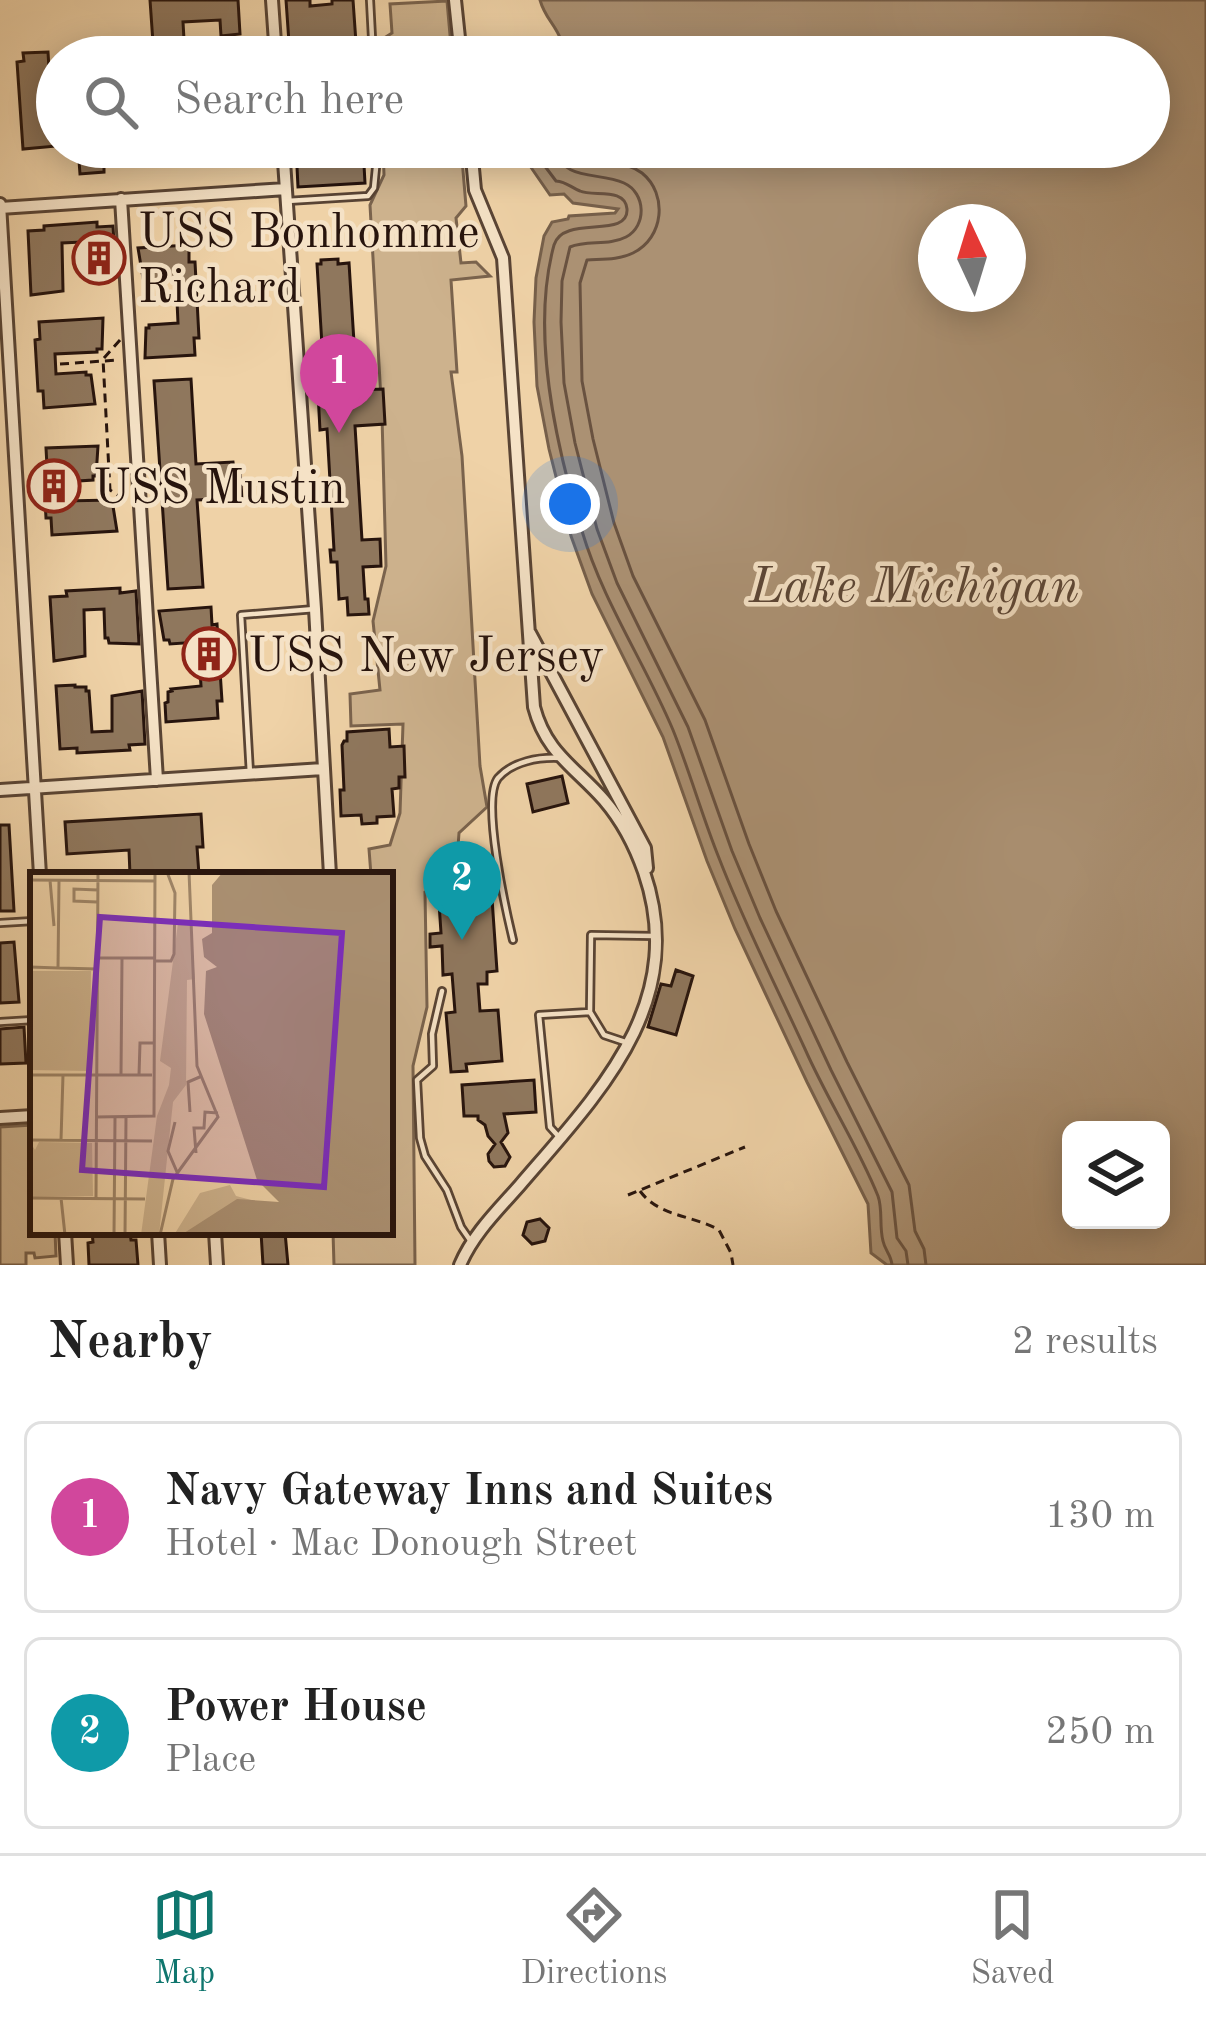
<!DOCTYPE html>
<meta charset="utf-8">
<style>
:root{--surface:#fff;--page:#f6f6f6;--text:#222;--muted:#767676;--line:#e0e0e0;--accent:#0f766e}
body{margin:0;font-family:"Old Standard TT",serif;background:var(--page);color:var(--text)}
.controls{position:absolute;right:36px;bottom:36px;display:grid;overflow:hidden;border-radius:18px;box-shadow:0 6px 30px #0003}
.controls button{width:108px;height:108px;display:grid;place-items:center;padding:0;border:0;border-bottom:3px solid var(--line);background:var(--surface);color:var(--text);font:60px sans-serif}
.compass{position:absolute;left:918px;top:204px;width:108px;height:108px;border-radius:50%;background:var(--surface);box-shadow:0 6px 30px #0003;rotate:356deg}
.you{position:absolute;left:570px;top:504px;width:42px;height:42px;margin:-30px;border:9px solid #fff;border-radius:50%;background:#1a73e8;box-shadow:0 0 0 18px #1a73e833}
.badge{display:grid;place-items:center;width:78px;height:78px;border-radius:50%;background:var(--accent);color:#fff;font-size:39px;font-weight:700}
.pin{position:absolute;translate:-50% -99px;filter:drop-shadow(0 3px 6px #0008)}
.pin::after{content:'';position:absolute;top:63px;width:42px;height:36px;background:inherit;clip-path:polygon(0 0,100% 0,50% 100%)}
.list{margin:0;padding:0;list-style:none}
h2{display:flex;justify-content:space-between;align-items:center;height:156px;margin:0;padding:0 48px;font-size:51px}
h2 small{font-size:39px;font-weight:400;color:var(--muted)}
.list li{display:grid;grid-template-columns:78px 1fr auto;gap:36px;align-items:center;box-sizing:border-box;height:192px;margin:0 24px 24px;padding:0 24px;border:3px solid var(--line);border-radius:18px}
.list b{display:block;font-size:45px;white-space:nowrap}
.list p{margin:0;font-size:39px;white-space:nowrap;color:var(--muted)}
.list em{font-size:39px;font-style:normal;color:var(--muted)}
.icon{flex:none;width:66px;height:66px;fill:none;stroke:currentColor;stroke-width:2;stroke-linecap:round;stroke-linejoin:round}
.map{position:relative;flex:none;width:1206px;height:1265px;overflow:hidden}
.search{position:absolute;background:var(--surface);box-shadow:0 6px 30px #0003;left:36px;right:36px;top:36px;height:132px;display:flex;align-items:center;gap:30px;box-sizing:border-box;padding:0 42px;border-radius:66px;color:var(--muted);font-size:45px}
.sheet{height:588px;background:var(--surface)}
nav{display:flex;justify-content:space-around;align-items:center;box-sizing:border-box;height:168px;border-top:3px solid var(--line);background:var(--surface);font-size:33px;color:var(--muted)}
nav a{display:grid;justify-items:center;gap:6px}
nav .on{color:var(--accent)}
.map>svg:first-child{display:block}
</style>
<div class="map">
<svg width="1206" height="1265" viewBox="0 0 1206 1265">
<rect width="100%" height="100%" fill="#efd2a7"/>
<filter id="stains"><feTurbulence type="fractalNoise" baseFrequency=".00167" numOctaves="4"/><feColorMatrix values="0 0 0 0 .2 0 0 0 0 .09 0 0 0 0 .02 0 0 0 .5 -.17"/></filter>
<radialGradient id="worn" r=".72"><stop offset=".6" stop-color="#630" stop-opacity="0"/><stop offset="1" stop-color="#630" stop-opacity=".3"/></radialGradient>
<path fill="#cdb28d" stroke="#7a634d" stroke-width="3" d="M447,1L452,57H381V40L392,33L390,4Z
M383,147H461L466,206L456,218L461,263L476,262L490,276L451,280L457,372H451L462,456L480,766L487,807L459,833L456,874L425,892L427,1007L413,1066L415,1265H334L333,1232H390V875H371L369,849L390,845L400,813L403,724L351,726L350,694L380,690L373,621L386,566L382,417L370,205L384,175Z
M33,1125V1232H55L56,1256L35,1258L34,1253H26V1265H0V1127Z"/>
<path fill="#ab9173" stroke="#765f4a" stroke-width="3" fill-rule="evenodd" d="M540,0H1206V1265H887L871,1253L868,1204L807,1082L735,929L707,861L663,737L592,594L571,536L549,449L537,386L534,322L536,278L544,236L552,222L568,219L569,216L615,213L618,209L573,203L564,194L550,195L530,166L526,147H1149V57H545L558,48L561,40C555,24 545,18 540,0ZM936,222H1008V294H936ZM1071,1130H1161V1220H1071Z"/>
<g fill="none" stroke-linecap="round" stroke-linejoin="round">
<path stroke="#695240" stroke-width="3" d="M538,147L541,161L556,181C567,182 570,187 580,191C593,197 625,187 627,209C629,240 563,214 554,245C530,333 556,446 582,531C603,602 645,663 673,730C690,772 702,816 719,858C744,923 776,986 805,1049C827,1099 858,1146 878,1196C883,1210 879,1226 883,1241C885,1251 891,1254 892,1265
M553,147C564,183 598,171 624,183C646,193 647,226 626,237C609,246 587,240 570,247L562,281L561,322L564,383L575,443L597,529L617,583L688,727L732,851L760,918L831,1070L892,1192L897,1238L906,1251L908,1265
M572,147C579,151 588,158 597,160C613,165 628,162 642,173C668,194 664,238 633,253C619,260 602,259 587,260L580,283L582,381L593,439L614,523L633,576L705,720L749,844L776,911L847,1062L909,1185L915,1231L924,1249L926,1265"/>
</g>
<path fill="#8f775d" stroke="#27140d" stroke-width="3" d="M150,0H238L240,34L221,36L220,20L183,22L185,57H154Z
M286,0H310V6L332,4V0H353L357,57H290Z
M48,52L51,104L57,103V146L23,149L17,62L24,61L23,53Z
M78,147H202L203,158L111,164L104,166V172L80,174Z
M296,147H363L365,183L298,187Z
M97,222V227L113,226L116,277H86L82,242L62,243L63,291L31,295L28,231L44,230V226Z
M189,245V262H195L199,338H194L195,355L145,358L146,328H149V325L178,323L176,279L146,281L147,278H143L138,248Z
M338,259V264L349,263L357,390L383,389L385,424L355,426L362,540L380,539L381,566L363,567L365,599H368L369,614L348,615L347,598L339,599L337,562H331L330,550H334L327,429L320,430L318,393L310,394L309,379L324,378L317,264H321V260Z
M103,318L102,349H97V352L55,354L56,374L86,372V375H91L95,404L44,408L43,391H38L35,340L40,339L39,322Z
M191,379L196,464L233,462L234,470L240,471L242,498L197,500L203,587L168,589L154,381Z
M98,446L96,476H93V480L63,482L64,501L112,500L117,531L52,535L51,518H46L43,466H47L46,448Z
M120,588V593L136,591L139,644L109,643L108,638H105L104,609L84,610L85,656L54,661L50,597L67,596L66,591Z
M211,607L212,625L217,624L222,701H217L218,718L166,722L165,703L168,702V692L172,691L171,689L201,686L198,642L170,644L169,640H164L159,611Z
M75,685V687H86V691H89L92,732L112,731V696L142,691L145,744L129,745L130,750L77,753V748L60,749L56,686Z
M389,729L390,747L404,746L405,777H399V788L392,789L394,816L377,817V823L362,824L361,815L341,816L340,790H344L342,745L344,741H347V732Z
M562,776L568,803L533,812L527,784Z
M201,814L203,847H197L199,875H130L129,850L67,854L65,822Z
M0,825H9L14,911H0Z
M491,884L497,971L487,972V984H478L480,1011L498,1010L502,1061L466,1064L467,1071L451,1072L446,1013L455,1012L452,974L443,975L442,946L430,947V934L441,933L438,888Z
M14,942L19,1002L0,1003V943Z
M676,970L693,976L676,1035L648,1027L661,984L671,986Z
M24,1027L26,1063L0,1064V1029Z
M534,1080L536,1112L504,1114L508,1133L501,1142L510,1157L505,1166L494,1167L489,1161L488,1154L495,1144L488,1136L485,1125L478,1120V1116H464L462,1085Z
M540,1219L549,1228L545,1241L532,1244L523,1235L527,1222Z
M92,1232H130L131,1240H136L138,1265H89L88,1243L93,1242Z
M261,1232H285L288,1265H263Z"/>
<g fill="none" stroke-linecap="round" stroke-linejoin="round">
<g stroke="#594434" stroke-width="10">
<path id="lane" d="M370,0L373,57
M287,201L368,196L374,188L378,147
M250,774L241,615L315,609
M0,923L33,921
M513,940C506,911 481,800 498,778C513,761 539,757 560,758
M442,991L432,1034L433,1066L417,1080L420,1138L425,1156L447,1190L461,1227L472,1243
M590,1012L604,1035L625,1042
M0,1022L33,1020
M560,1138L550,1127L539,1015L590,1012L591,935L654,936"/>
</g>
<g stroke="#594434" stroke-width="16">
<path id="street" d="M272,0L276,57
M455,0L461,57
M283,147L315,609L330,875
M121,199L157,780
M0,204L40,875
M0,208L286,189
M530,633L645,848L647,868
M0,790L323,769
M0,1118L33,1116
M65,1232L67,1265
M158,1232L160,1265
M215,1232L217,1265
M460,1265C473,1234 498,1210 520,1185C599,1093 689,1003 644,872C635,846 622,821 604,800C575,767 546,753 534,707L503,258L475,190L471,147"/>
</g>
<path stroke="#27140d" stroke-width="3" stroke-dasharray="9 6" stroke-linecap="butt" d="M120,340L103,359L110,490L126,501
M60,364L118,360
M640,1191C659,1217 693,1215 719,1230L731,1253L733,1265
M628,1195L745,1147"/>
<use href="#lane" stroke="#f5e2c6" stroke-width="4.5"/>
<use href="#street" stroke="#f5e2c6" stroke-width="10"/>
</g>
<defs>
<g id="building-ring" transform="scale(2.7)"><circle r="9.5" fill="#f5e2c6" stroke="#8f2418" stroke-width="1.5"/><path d="M-4-6H4V6H1V3H-1V6H-4ZM-2.5-4.3h1.7v1.8h-1.7ZM.8-4.3h1.7v1.8H.8ZM-2.5-1h1.7V.8h-1.7ZM.8-1h1.7V.8H.8Z" fill="#8f2418"/></g>
</defs>
<g fill-rule="evenodd">
<use href="#building-ring" x="99" y="258"/>
<use href="#building-ring" x="54" y="486"/>
<use href="#building-ring" x="209" y="654"/>
</g>
<g text-anchor="middle" stroke-width="9" stroke-linejoin="round" paint-order="stroke">
<g font-size="48" fill="#27140d" stroke="#f5e2c6" text-anchor="start">
<text x="138" y="247">USS Bonhomme<tspan x="138" dy="55">Richard</tspan></text>
<text x="93" y="503">USS Mustin</text>
<text x="248" y="671">USS New Jersey</text>
</g>
<g font-size="51" font-style="italic" fill="#5c4636" stroke="#f5e2c6">
<text x="914" y="602">Lake Michigan</text>
</g>
</g>
<g transform="translate(30 872)">
<rect width="363" height="363" fill="#efd2a7"/>
<path d="M148,51H160L165,107L157,108L156,213L143,230L129,363H111L127,244L139,213L141,196L130,189ZM0,99H61L60,199L0,198ZM0,270L5,278L9,270L62,271L63,324L0,325ZM200,313L206,324L291,346L144,363L170,321Z" fill="#cdb28d"/>
<path d="M193,0H363V363H151L207,327L249,330L227,308L174,142L176,99L187,95L174,85L172,67L182,61V13Z" fill="#ab9173"/>
<path fill="none" stroke="#9f8669" stroke-width="3" d="M0,8L125,9M20,8L24,54M67,30L44,29V17L68,18M68,86H125M125,89H141L144,82L145,21L137,0M0,95L28,96L29,8M29,96L67,97M0,203H122M91,203L92,86M109,203L110,171H125M160,240L158,210L172,204M66,245L124,244L125,0M145,250L138,279L147,300M0,268L122,269M31,268L33,203M166,281L164,256H174L175,240L188,241M0,326L115,327M31,326L35,363M66,326L68,0M84,363L85,246M95,363L96,246M130,363L143,307L188,245L167,194L159,0"/>
<path fill="#7b2cbf" fill-opacity="0.15" stroke="#7b2cbf" stroke-width="6" d="M70,45L312,61L294,315L52,298Z"/>
<rect width="363" height="363" fill="none" stroke="#27140d" stroke-width="6"/>
</g>
<rect width="100%" height="100%" filter="url(#stains)"/>
<rect width="100%" height="100%" fill="url(#worn)"/>
</svg>
<div class="controls">
<button><svg class="icon" aria-label="layers" viewBox="0 0 24 24"><path d="M12 4l9 5-9 5-9-5zM3 14l9 5 9-5"/></svg></button>
</div>
<svg class="compass" viewBox="-18 -18 36 36"><path d="M0-13l5 13h-10z" fill="#e53935"/><path d="M0 13l5-13h-10z" fill="#767676"/></svg>
<div class="you"></div>
<div class="pin badge" style="left:339px;top:433px;background:#d1479c">1</div>
<div class="pin badge" style="left:462px;top:940px;background:#0f9aa8">2</div>
<div class="search"><svg class="icon" aria-label="search" viewBox="0 0 24 24"><circle cx="10" cy="10" r="6"/><path d="M15 15l6 6"/></svg>Search here</div>
</div>
<section class="sheet">
<h2>Nearby<small>2 results</small></h2>
<ul class="list">
<li><span class="badge" style="background:#d1479c">1</span><div><b>Navy Gateway Inns and Suites</b><p>Hotel · Mac Donough Street</p></div><em>130 m</em></li>
<li><span class="badge" style="background:#0f9aa8">2</span><div><b>Power House</b><p>Place</p></div><em>250 m</em></li>
</ul>
</section>
<nav>
<a class="on"><svg class="icon" aria-label="map" viewBox="0 0 24 24"><path d="M3 6l6-2 6 2 6-2v14l-6 2-6-2-6 2zM9 4v14M15 6v14"/></svg>Map</a>
<a><svg class="icon" aria-label="directions" viewBox="0 0 24 24"><path d="M12 3l9 9-9 9-9-9zM9 14v-3h6M13 9l2 2-2 2"/></svg>Directions</a>
<a><svg class="icon" aria-label="saved" viewBox="0 0 24 24"><path d="M7 4h10v16l-5-4-5 4z"/></svg>Saved</a>
</nav>
